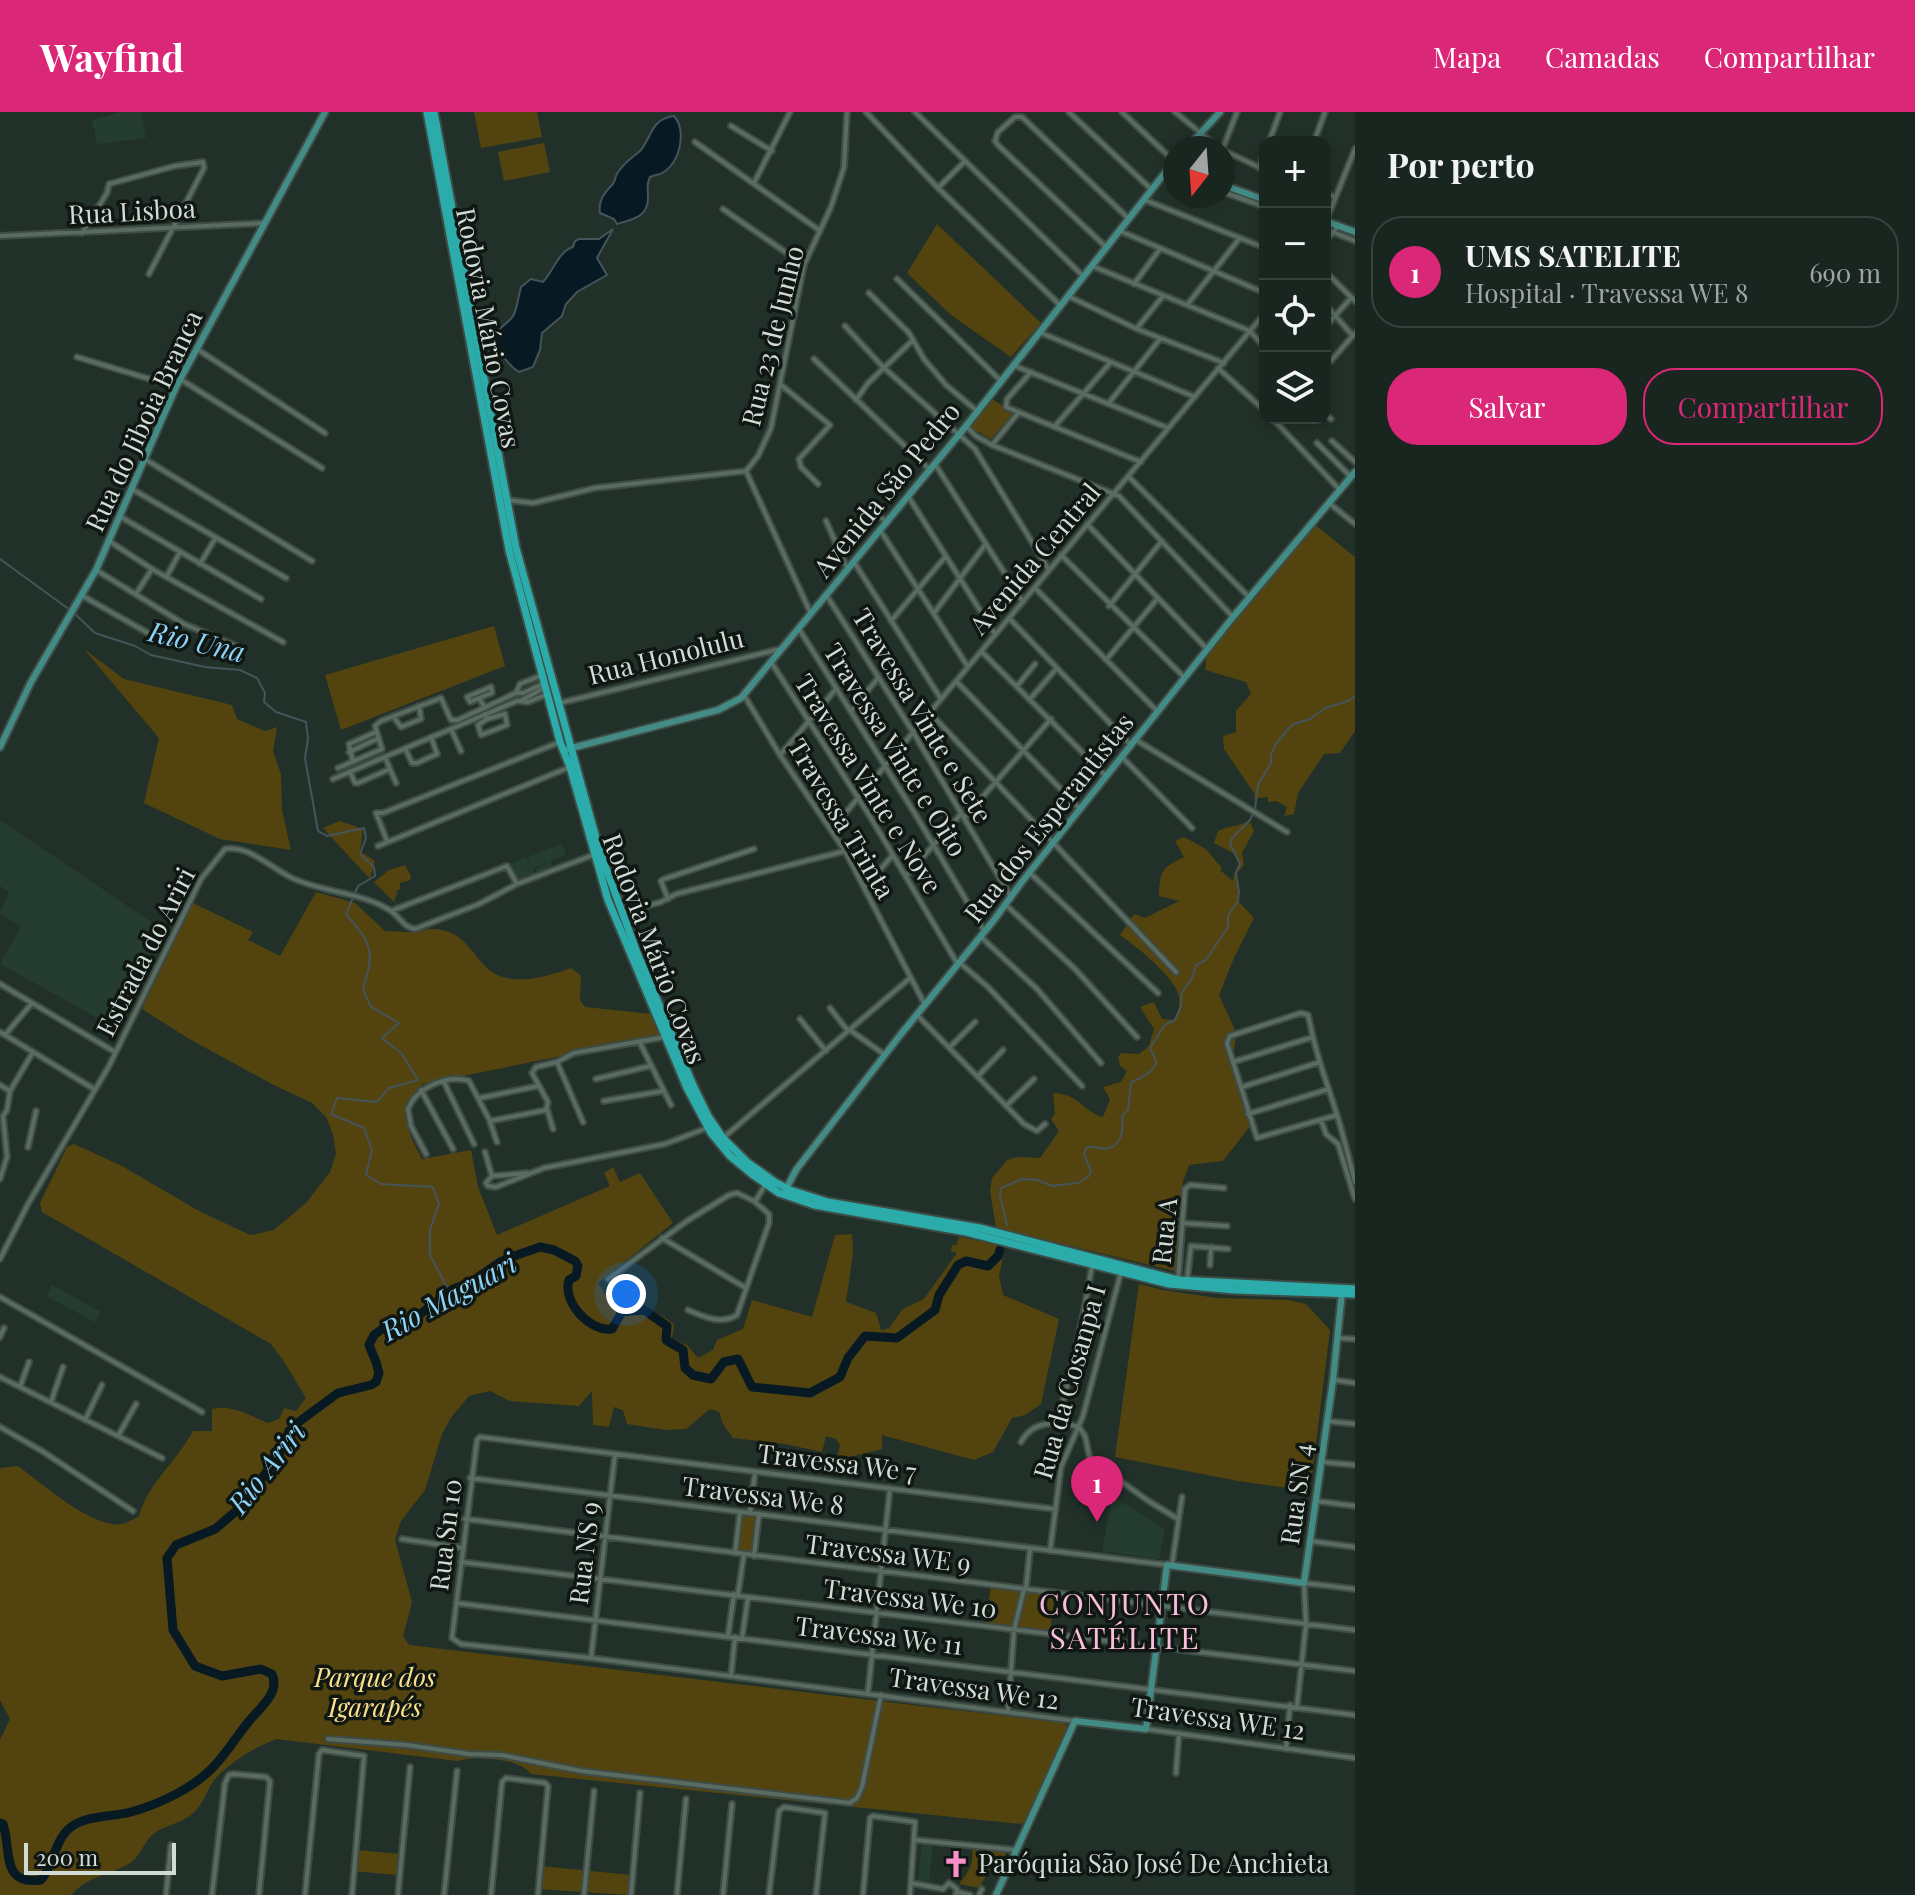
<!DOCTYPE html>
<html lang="pt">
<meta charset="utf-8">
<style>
:root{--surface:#19251f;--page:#222d28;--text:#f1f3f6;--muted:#9fa5a4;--line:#37423d;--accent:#db2777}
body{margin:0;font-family:"Playfair Display",serif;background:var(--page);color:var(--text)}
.controls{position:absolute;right:24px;top:24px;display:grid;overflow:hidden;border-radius:16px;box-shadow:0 4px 12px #0003}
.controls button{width:72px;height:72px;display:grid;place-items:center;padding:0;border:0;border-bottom:2px solid var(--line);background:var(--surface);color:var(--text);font:40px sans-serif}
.compass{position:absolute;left:1163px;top:24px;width:72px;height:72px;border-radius:50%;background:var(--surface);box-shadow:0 4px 12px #0003;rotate:197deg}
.scale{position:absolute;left:24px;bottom:20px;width:152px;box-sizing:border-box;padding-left:8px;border:4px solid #d2dcd7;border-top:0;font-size:22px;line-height:28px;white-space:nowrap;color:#d2dcd7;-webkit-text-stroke:6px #101713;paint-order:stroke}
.you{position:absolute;left:626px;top:1182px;width:28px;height:28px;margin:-20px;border:6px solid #fff;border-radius:50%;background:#1a73e8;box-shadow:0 0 0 12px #1a73e833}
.badge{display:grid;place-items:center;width:52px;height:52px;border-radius:50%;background:var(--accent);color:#fff;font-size:26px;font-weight:700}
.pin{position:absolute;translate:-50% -66px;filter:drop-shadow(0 2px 4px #0008)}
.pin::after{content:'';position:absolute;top:42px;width:28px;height:24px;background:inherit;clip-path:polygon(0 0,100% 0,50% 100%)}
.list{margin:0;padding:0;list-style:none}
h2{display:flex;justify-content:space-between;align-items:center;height:104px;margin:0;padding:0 32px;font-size:34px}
h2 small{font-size:26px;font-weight:400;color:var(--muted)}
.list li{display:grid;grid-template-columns:52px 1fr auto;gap:24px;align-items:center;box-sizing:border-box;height:112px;margin:0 16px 16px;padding:0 16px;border:2px solid var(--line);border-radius:32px}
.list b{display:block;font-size:30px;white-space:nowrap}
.list p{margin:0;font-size:26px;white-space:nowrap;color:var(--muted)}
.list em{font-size:26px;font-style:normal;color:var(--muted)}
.actions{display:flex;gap:16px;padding:24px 32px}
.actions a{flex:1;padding:18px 0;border:2px solid var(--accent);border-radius:32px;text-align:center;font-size:28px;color:var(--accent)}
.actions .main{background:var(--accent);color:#fff}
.icon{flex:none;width:44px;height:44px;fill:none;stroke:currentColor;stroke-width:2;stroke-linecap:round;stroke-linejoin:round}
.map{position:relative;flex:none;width:1355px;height:1783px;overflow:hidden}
header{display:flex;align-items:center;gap:48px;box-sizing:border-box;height:112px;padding:0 40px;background:var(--accent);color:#fff}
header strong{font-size:38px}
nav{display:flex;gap:44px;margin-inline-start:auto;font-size:28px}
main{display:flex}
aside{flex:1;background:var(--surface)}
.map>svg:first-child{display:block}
</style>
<header>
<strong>Wayfind</strong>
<nav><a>Mapa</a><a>Camadas</a><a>Compartilhar</a></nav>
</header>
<main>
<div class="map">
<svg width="1355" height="1783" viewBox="0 0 1355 1783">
<rect width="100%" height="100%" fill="#213129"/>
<path fill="#253c30" d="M121,0H141L146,26L97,32L92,8Z
M0,708L166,820L118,917L0,852L21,815L0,801L9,780L0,774Z
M562,732L566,743L550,749L554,756L537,761L536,757L549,750L533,756L535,763L518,770L510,752L526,745L532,754L528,745Z
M52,1173L101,1200L95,1210L46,1184Z
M1112,1384L1165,1417L1159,1447L1102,1439Z
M922,1730L933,1731L929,1770L918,1768Z"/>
<path fill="#53440f" d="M474,0H537L542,25L481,36Z
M544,31L550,60L504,69L498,40Z
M937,112L1041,211L1011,245L951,203L907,161Z
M992,287L1014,301L991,327L970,315Z
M1314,412L1355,445V619L1340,641L1324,642L1298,681L1294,702L1284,704L1287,695L1277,689L1268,690V685L1258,686L1255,689L1254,681L1224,637L1223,624L1236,620V599L1251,582L1246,570L1205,558L1207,541Z
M494,514L505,554L341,618L325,563Z
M84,537L124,567L232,593L237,607L265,619L277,615L273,639L281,662L282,698L291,738L220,727L144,691L159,626Z
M1249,708L1254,719L1242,741L1244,753L1236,762L1239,773L1238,789L1254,806L1234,846L1219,883L1234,916L1236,923L1233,944L1251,1013L1223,1049L1189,1053L1183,1069L1175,1159L996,1116L990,1079L992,1066L1007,1048L1017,1045L1040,1046L1059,1019L1051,1007L1055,1002L1053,981C1078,981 1084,1000 1103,1005L1110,987L1103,975L1121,970L1127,959L1120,954L1118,945L1121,941L1139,942L1149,934L1154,917L1140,895L1154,890L1162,907L1175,908C1179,897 1182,888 1176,877C1167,859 1137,835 1120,823L1134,802L1145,806L1179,789L1159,784C1160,759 1161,756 1184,745L1175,729L1184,725L1206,737L1221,755V759L1233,769L1234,762L1240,751L1235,742L1214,731L1218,719C1228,714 1241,714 1249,708Z
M340,709L363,717L360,739L375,749L370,767L323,716Z
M405,753L411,764L410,768L400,771V777L394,780H398L394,788L397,793L374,770L389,758Z
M316,780L355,791L385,819C395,819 407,821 417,819C428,817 434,816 446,819C469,826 475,848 492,860C515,875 548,864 571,856L581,864L580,888L585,895L652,902L661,924L423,972C396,1002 406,1015 422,1047L471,1038L478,1075L497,1123L610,1074L604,1061L613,1055L620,1070L640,1061L673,1111L598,1171L605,1182C629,1189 654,1196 674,1212L672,1227L687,1233L698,1246L713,1238L717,1228L743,1217L752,1188L812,1205L835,1123L852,1122L853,1141L846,1190L876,1201L881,1218L889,1216L903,1197L924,1187L957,1141L951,1139L952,1133H956L959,1125L1005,1134L999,1164L1003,1183L1059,1207L1041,1292L1025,1303L1012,1306L993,1340L974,1348L882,1323V1337L837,1348L840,1333L836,1327L826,1324L822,1340L785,1332L733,1326L723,1312L719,1300L710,1297L686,1317L666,1318L627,1312L623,1298L614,1295L609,1315L593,1313L592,1279L579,1294L510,1289L490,1279L469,1284L452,1304L442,1322L425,1378L401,1409L395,1428L412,1490L403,1524L409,1533L1064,1611L1068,1615L1025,1709L1021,1712L531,1662C520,1646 473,1643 457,1649L277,1627C256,1634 230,1650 215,1667C205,1680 205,1691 191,1703C179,1712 163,1714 153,1722C144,1730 140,1745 130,1751C107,1765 91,1762 71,1783H0V1628L10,1607L0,1588V1356L18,1354C42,1371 92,1417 122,1412C127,1411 134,1407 139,1404C150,1368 175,1352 193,1319H212V1297C233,1292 249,1304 268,1311L279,1307L284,1296L296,1299L306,1286L283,1248L271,1232L42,1100L40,1091L67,1035L74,1032L122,1054L199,1099L250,1123L274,1118L306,1091L330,1060L336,1042L333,1022L326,1005L312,991L274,973L191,928L142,897L193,791L253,820L248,828L280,844Z
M1139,1172L1163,1178L1217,1186L1289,1188L1306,1192L1330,1218L1310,1379L1238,1369L1115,1345Z
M742,1403L756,1405L751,1441L737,1439Z
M991,1472L1055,1480L1050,1521L986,1513Z
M972,1734L1007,1739L1003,1749L993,1751L979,1776L959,1772C970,1758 974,1752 972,1734Z
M356,1738L400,1742L397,1763L354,1759Z
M540,1754L632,1763L630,1783L537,1777Z"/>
<path fill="#071a24" stroke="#44545a" stroke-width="2" d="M674,4C687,19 680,51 662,61C659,63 654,63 650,65C646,73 648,76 648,84C649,105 633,107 617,112L614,107L600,101C598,89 604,81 612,73C617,67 613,69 617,62C622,52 632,46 640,39C652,26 650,7 674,4Z
M613,117L597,146L607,163L577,180L566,192L562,204L542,221L540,238L533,255L519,260C506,252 497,236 493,222C520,201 513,206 521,175L531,167L543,170C553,159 560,138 573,135L575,129L579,127H599Z"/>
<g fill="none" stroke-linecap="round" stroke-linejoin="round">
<path stroke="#44545a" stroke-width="2" d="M0,447L70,498
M75,502L95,521L135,534L151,543L205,555L240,558L257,566L265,581L264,590L276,600L306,610L308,627L305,646L318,719L327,724L364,716L366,726L360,742L374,755L375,764L358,774L346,802C372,832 375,839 363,877L371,895L399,911L382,926L402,942L418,968L389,976L377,990L337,986L331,1002L364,1016L372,1038L366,1063L381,1072L433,1075L439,1092L430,1118V1143L447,1175L453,1177
M1007,1113L1000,1084L1001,1076L1022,1067L1038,1068L1052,1074L1078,1071L1089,1064L1091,1059L1084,1042L1087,1035C1092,1034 1096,1035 1100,1036C1121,1040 1124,1019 1122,1004L1128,998L1131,970C1138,968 1157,958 1156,949C1155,944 1151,940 1150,936L1165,913L1175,908L1181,894L1182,880L1192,866L1196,853L1206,848L1228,815V803L1238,789L1239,780L1236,761L1240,752L1230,732L1232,726L1250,708L1255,697L1258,673L1271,651V643L1275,633L1288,617L1294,612L1310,607L1325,596L1348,589L1355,584"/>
<path stroke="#071a24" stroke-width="9" d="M0,1711L3,1712C12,1739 0,1773 41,1768C54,1752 55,1727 71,1715C87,1703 112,1705 131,1700C160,1692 196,1675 216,1652C229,1638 238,1622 250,1608C262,1594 280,1580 272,1562L261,1557L222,1564L195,1554L173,1518L167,1446L176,1433L215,1417L241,1395L278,1344L289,1319L300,1309L338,1281L371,1273L376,1270L379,1261L376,1250L369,1233L374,1223L382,1217L406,1213L453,1177L470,1171L500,1150L517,1143L540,1135L554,1138L575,1149L578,1154L576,1164L569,1168C562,1190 590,1220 612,1217L622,1200L644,1198L667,1214L666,1228L683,1238L685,1256L693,1263L711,1267L724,1250L738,1247L752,1275L810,1281L840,1265L848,1246L865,1224L897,1226L935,1198L939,1183L958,1153L966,1149L988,1154L998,1144L1000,1138"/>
<g stroke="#3e4c45" stroke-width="8">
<path id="minor" d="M866,0L938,76L1060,193
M915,0L1083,164
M1069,0L1151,77
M1122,0L1174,49
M1175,0L1219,36
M731,14L772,39
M695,30L819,118
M1269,30L1280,0
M1314,30L1325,0
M1223,36L1237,0
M1223,38L1265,58
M1259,56L1265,39
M754,71L790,0
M938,76L964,50
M1223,80L1265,95
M1325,81L1335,85
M1145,88L1265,136
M723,97L804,153
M1326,109L1355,37
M1325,117L1355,129
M1120,119L1265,181
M82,121L107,81L109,72L175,54L203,50L204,56L149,162
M0,124L265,111
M1325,129L1339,114
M1106,135L998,33L995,29L998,20L1015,5H1022L1128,106
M1092,154L1250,219L1265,236
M1325,159L1355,189
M897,167L1001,269
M1134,172L1160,137
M869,181L909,221L924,247L946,273L977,299
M1068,184L1137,217L1224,251
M1325,192L1353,224
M1187,193L1239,127
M845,214L883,255L975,337L1049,458
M1325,215L1351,186
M1137,216L1163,184
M1039,220L1195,285
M197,237L325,321
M77,245L176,275
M814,247L930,358
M1331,249L1355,221
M1015,254L1168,316
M1218,256L1265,299
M1031,260L1007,287L1006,295L1141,350
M180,267L322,356
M780,272L830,313L799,347L801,355L818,372
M856,288L868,271L912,229
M1108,292L1160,227
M1325,301L1331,307
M1272,306L1340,378
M966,314L976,324L992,333L1119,384L1233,505
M1055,314L1111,250
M1332,329L1355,350
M1317,331L1351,365
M992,333L1019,300
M143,346L312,449
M935,352L1023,490
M746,359L758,344L771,316L804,153L831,95L844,55L847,0
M746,359L811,502
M1128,364L1246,482
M132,377L286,466
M908,384L995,522
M507,388L533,391L595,376L746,359
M1329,391L1355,412
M879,404L887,410
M121,405L261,487
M826,409L847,456
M1087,412L1207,537
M880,418L968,555
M109,429L152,457L283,530
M1061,443L1185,566
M854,450L941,587
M200,452L215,427
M96,458L184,512L236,534
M167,464L180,440
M1035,476L1157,599
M136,482L152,457
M81,483L155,525
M827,484L913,620L1011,785
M1109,494L1162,429
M934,501L985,433
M1009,506L1130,632
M891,509L946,444
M799,517L914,700L985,820
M982,540L1105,663
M1106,548L1158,486
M771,550L871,706L957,851
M957,570L1080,697
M1017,574L1035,552
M516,581L520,572L542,563
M744,583L780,643L845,739L924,891
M479,586L470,590L467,585L491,575L492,581L479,586L485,596
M1030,587L1057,556
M522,588L544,576
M560,591L780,537
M852,598L878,566
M930,601L1176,860
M485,602L487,607L478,613L481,623L507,613L505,602L487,607
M393,604L401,615L421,607L419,594
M451,617L461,639
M1136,628L1287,720
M405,636L412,651H417L437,642L431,625
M349,640L379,626
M780,643L836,577
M385,645L396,671
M1122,645L1192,716
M353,650L349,632L376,620
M338,656L382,637L375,614L381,609L441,586L451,608H458L516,581H523L545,571
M350,660L355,671H358L390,657
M333,667L517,589L528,590L548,582
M964,706L1051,607
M832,717L1265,201
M387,729L376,701H383L560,630
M378,734L570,655
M1029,760L1158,881
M906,764L961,702
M865,775L892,744
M668,787L661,769L664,767L754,737
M1006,793L1075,857L1137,925
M391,799L507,754L517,772
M621,801L661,790L676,782L845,739
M981,825L1037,877L1101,951
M960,851L988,875L1082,974
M0,872L115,940
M830,896L848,919
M918,904L1024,1012L1037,1019L1045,1012
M800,907L826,939
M850,918L885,943
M0,920L94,977
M5,923L32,891
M640,931L671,993
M950,935L975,910
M557,950L574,941L665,925
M1233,950L1227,931L1230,924L1301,901L1308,903L1313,925
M978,964L1003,938
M596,967L650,954
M444,970L474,1032
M0,973L10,979
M1242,975L1320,950
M421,978L453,1037
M480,986L538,974
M604,989L663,979
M1006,994L1034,967
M547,997L553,1017
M1248,1002L1329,977
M1337,1003L1257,1026L1233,950L1313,925C1319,951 1329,977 1337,1003C1344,1025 1349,1047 1355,1070
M1321,1008L1326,1022L1338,1032L1355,1087
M490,1010L497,1030
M723,1026L910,866
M28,1035L36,999
M485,1040L492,1064
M426,1042L411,1014L408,997C416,976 447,962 469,969L490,1009L546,998L548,990L532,961L536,955L557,950L583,1010
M527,1061L492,1064L486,1071L488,1074L496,1075L544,1056L665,1032L707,1016
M0,1067L7,1045L3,1004L7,998L10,979L33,940
M1182,1111L1227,1114
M662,1126L746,1176
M0,1147L28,1092L109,954L201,767L225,737C249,733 271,756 292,766C321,780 365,781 391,799C401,806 403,815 415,817L479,792L517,772L593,743
M1210,1153L1211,1135
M608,1167L687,1109L729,1083L737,1081L754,1089
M1178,1168L1185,1077L1190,1073L1224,1076
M1187,1168L1191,1134L1228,1137
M0,1185L202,1300
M688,1198C704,1205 721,1213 737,1203L769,1111V1102L755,1090L765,1073
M0,1225L4,1216
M1338,1226L1355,1227
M0,1265L162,1346
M1334,1268L1355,1271
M20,1275L29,1250
M51,1290L63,1255
M85,1308L102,1273
M1327,1309L1355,1312
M1058,1311L1082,1209L1092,1154
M0,1315L42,1339L133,1399
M1079,1315L1085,1324L1090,1347L1147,1388L1178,1407
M118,1324L136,1292
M1021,1330C1033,1308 1056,1309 1079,1315
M1322,1350L1355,1353
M470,1366L1167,1453
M1316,1389L1355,1394
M1054,1397L480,1325L477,1328L452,1526L461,1532L591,1546L1075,1609
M750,1401L755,1360
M465,1407L1355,1518
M402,1427L463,1436
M1310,1429L1355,1435
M1050,1439L1061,1355L1083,1304L1121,1160
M735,1441L740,1400
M754,1444L759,1402
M461,1450L1355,1559
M1172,1453L1182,1385
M1026,1477L1030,1437
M738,1482L744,1442
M456,1491L1355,1603
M728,1524L734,1482
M742,1526L748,1485
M591,1546L615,1342
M731,1564L735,1525
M868,1580L890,1376
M1297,1594L1306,1512L1304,1471L1355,1477
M1008,1599L1014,1518L1024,1477
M1146,1617L1355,1646
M328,1627L407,1633L469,1642L501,1643L581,1659L850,1691L857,1686L862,1675L881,1583
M1286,1637L1290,1593
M1176,1661L1179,1621
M916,1728L1017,1738
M911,1771L943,1777L949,1771L957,1777L956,1783
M957,1780L970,1783
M166,1783L171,1733
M212,1783L225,1671L229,1663L234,1662L266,1665L270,1669L259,1783
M305,1783L319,1642L322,1638L364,1644L352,1783
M398,1783L410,1655
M444,1783L457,1659
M491,1783L502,1670L506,1666L545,1671L548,1674L538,1783
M584,1783L594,1679
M631,1783L640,1681
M677,1783L686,1687
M723,1783L732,1692
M769,1783L779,1699L784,1695L825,1701L816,1783
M863,1783L870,1706L873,1704L915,1710L910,1783
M979,1783L982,1777"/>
</g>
<g stroke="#3e4c45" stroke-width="10">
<path id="secondary" d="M1187,36L1220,0
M1223,73L1265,88
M1325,109L1355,120
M0,635L31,570L96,458L176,275L325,0
M568,637L718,598L741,586L966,314L1175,48
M785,1079L796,1058L901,922L994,808L1021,771L1233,505L1355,360
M996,1783L1075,1609L1146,1617L1167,1453L1304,1471L1333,1268L1342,1180"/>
</g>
<g stroke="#3e4c45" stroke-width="11">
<path id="primary" d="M427,0L509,438L560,630L570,655L608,788L687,976L711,1021L730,1044L753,1063L779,1081L814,1093L966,1120L1169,1172L1235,1178L1355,1182
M434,0L516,436L599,737L636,838L693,973L708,1004L723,1026L747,1050L775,1070L790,1078L828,1090L980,1116L1178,1168L1355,1177"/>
</g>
<use href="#minor" stroke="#5a6c62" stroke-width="4"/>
<use href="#secondary" stroke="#438c86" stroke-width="6"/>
<use href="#primary" stroke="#2baba9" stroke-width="7"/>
</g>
<defs>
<g id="church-bare" transform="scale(2.16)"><path d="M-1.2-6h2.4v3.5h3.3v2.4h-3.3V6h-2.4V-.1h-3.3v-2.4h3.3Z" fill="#f98fc8" stroke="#101713" stroke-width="2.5" paint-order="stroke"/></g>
</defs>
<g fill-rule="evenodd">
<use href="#church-bare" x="956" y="1752"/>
</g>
<g text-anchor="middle" stroke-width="7" stroke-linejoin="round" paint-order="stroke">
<g font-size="26" fill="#d2dcd7" stroke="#101713">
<text transform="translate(132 100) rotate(-3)" y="9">Rua Lisboa</text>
<text transform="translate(488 216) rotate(79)" y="9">Rodovia Mário Covas</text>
<text transform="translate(773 224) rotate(-76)" y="9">Rua 23 de Junho</text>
<text transform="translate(144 309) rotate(-65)" y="9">Rua do Jiboia Branca</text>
<text transform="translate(887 378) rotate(-51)" y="9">Avenida São Pedro</text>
<text transform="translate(1035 447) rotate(-50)" y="9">Avenida Central</text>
<text transform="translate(666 545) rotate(-14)" y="9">Rua Honolulu</text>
<text transform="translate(922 604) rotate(59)" y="9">Travessa Vinte e Sete</text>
<text transform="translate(895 638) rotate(58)" y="9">Travessa Vinte e Oito</text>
<text transform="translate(868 672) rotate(58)" y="9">Travessa Vinte e Nove</text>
<text transform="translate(1049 706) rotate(-52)" y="9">Rua dos Esperantistas</text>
<text transform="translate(841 707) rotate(59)" y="9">Travessa Trinta</text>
<text transform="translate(654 837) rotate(69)" y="9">Rodovia Mário Covas</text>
<text transform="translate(146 840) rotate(-63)" y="9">Estrada do Ariri</text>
<text transform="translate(1165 1119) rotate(-84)" y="9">Rua A</text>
<text transform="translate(1070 1270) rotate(-74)" y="9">Rua da Cosanpa I</text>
<text transform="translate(837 1351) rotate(7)" y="9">Travessa We 7</text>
<text transform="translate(1297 1382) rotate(-82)" y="9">Rua SN 4</text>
<text transform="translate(763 1384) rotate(7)" y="9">Travessa We 8</text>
<text transform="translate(446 1423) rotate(-83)" y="9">Rua Sn 10</text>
<text transform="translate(585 1441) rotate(-83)" y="9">Rua NS 9</text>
<text transform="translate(888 1442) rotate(7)" y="9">Travessa WE 9</text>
<text transform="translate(910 1487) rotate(7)" y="9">Travessa We 10</text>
<text transform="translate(879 1524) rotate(7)" y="9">Travessa We 11</text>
<text transform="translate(974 1577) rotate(8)" y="9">Travessa We 12</text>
<text transform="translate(1218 1607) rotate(8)" y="9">Travessa WE 12</text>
</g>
<g font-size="26" font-style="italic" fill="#fce18a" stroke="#101713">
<text x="375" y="1575">Parque dos<tspan x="375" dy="30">Igarapés</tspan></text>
</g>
<g font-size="26" fill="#d2dcd7" stroke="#101713" text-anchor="start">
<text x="978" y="1761">Paróquia São José De Anchieta</text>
</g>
<g font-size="28" font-style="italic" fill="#8cd3f9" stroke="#101713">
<text transform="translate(197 530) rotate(13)" y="10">Rio Una</text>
<text transform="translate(449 1185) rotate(-29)" y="10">Rio Maguari</text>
<text transform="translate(267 1356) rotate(-52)" y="10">Rio Ariri</text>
</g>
<g font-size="30" letter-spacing="2" fill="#fbbddc" stroke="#101713">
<text x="1125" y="1503">CONJUNTO<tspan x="1125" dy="34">SATÉLITE</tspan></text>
</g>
</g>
</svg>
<div class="controls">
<button>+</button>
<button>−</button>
<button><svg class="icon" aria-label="locate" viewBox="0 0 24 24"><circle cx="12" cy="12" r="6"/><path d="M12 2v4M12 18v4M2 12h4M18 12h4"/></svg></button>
<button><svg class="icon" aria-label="layers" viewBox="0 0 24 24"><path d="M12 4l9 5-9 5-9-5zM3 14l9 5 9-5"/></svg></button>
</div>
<svg class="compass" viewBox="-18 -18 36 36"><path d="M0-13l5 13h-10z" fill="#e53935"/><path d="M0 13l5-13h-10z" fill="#9fa5a4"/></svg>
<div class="scale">200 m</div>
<div class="you"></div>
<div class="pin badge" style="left:1097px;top:1410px">1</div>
</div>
<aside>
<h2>Por perto<small></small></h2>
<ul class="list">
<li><span class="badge">1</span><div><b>UMS SATELITE</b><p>Hospital · Travessa WE 8</p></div><em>690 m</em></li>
</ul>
<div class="actions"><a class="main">Salvar</a><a>Compartilhar</a></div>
</aside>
</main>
